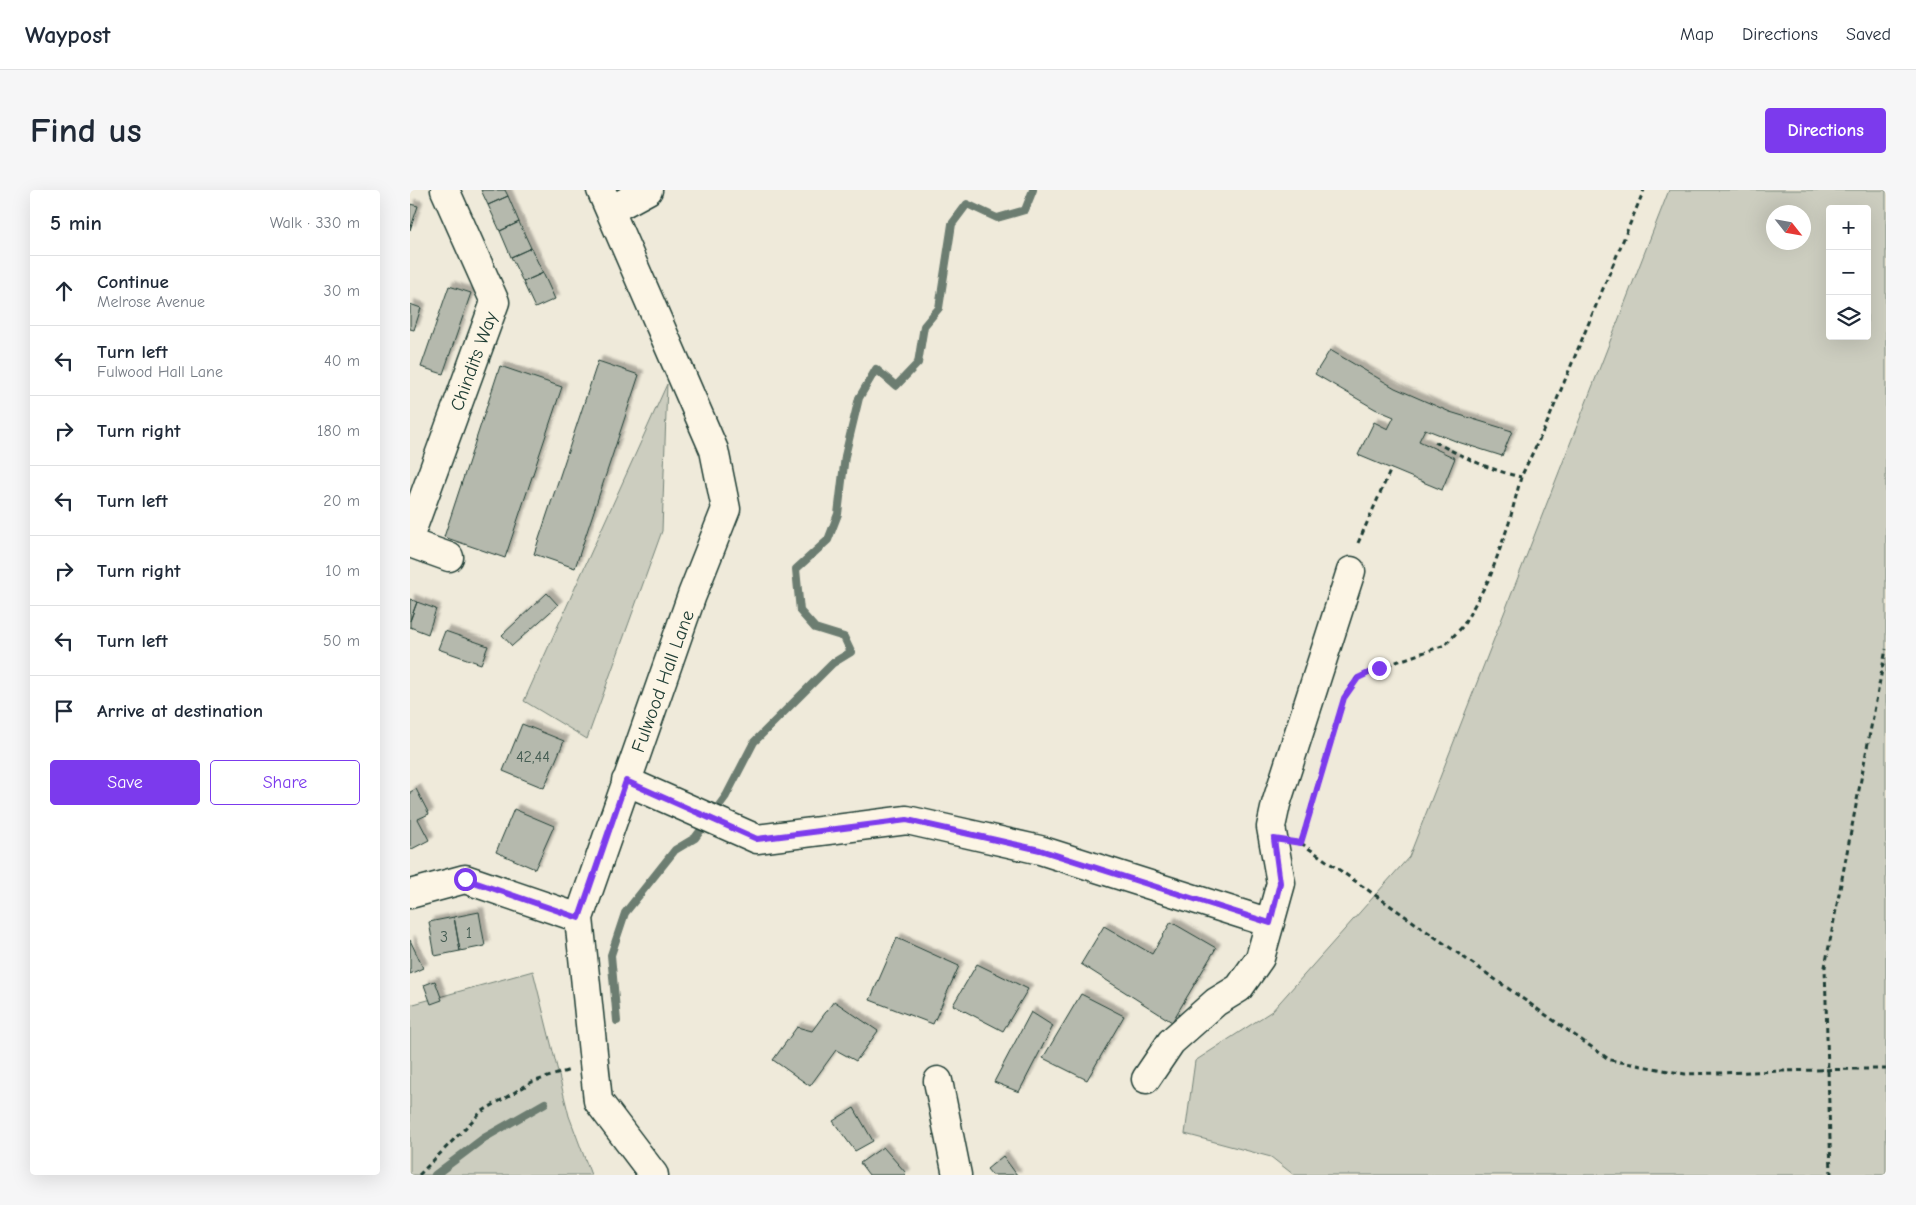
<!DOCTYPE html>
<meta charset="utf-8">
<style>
:root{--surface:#fff;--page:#f6f6f7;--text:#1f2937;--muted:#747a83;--line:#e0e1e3;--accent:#7c3aed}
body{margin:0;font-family:"Comic Neue",sans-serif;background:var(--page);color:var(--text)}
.controls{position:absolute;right:15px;top:15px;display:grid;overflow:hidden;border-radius:5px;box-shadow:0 5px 20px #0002}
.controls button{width:45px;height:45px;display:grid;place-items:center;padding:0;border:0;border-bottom:1px solid var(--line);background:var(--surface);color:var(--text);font:25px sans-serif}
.compass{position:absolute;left:1356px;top:15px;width:45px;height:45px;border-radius:50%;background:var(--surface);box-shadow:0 5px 20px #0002;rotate:121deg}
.stop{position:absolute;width:15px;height:15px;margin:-11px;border:4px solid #7c3aed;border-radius:50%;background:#fff}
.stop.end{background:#7c3aed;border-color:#fff;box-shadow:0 1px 5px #0008}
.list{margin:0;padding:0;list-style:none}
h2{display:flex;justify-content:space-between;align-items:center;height:65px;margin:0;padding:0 20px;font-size:21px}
h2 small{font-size:16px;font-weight:400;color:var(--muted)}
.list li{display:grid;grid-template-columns:32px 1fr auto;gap:15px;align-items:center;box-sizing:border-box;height:70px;padding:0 20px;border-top:1px solid var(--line)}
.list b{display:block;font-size:19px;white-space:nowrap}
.list p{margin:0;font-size:16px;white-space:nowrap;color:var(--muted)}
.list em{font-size:16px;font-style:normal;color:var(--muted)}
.actions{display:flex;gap:10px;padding:15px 20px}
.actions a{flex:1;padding:11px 0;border:1px solid var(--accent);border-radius:5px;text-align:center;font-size:18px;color:var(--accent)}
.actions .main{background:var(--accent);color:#fff}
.icon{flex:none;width:28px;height:28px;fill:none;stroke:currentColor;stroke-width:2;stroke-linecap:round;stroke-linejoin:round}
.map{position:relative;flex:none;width:1476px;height:985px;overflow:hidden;border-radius:5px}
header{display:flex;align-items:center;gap:30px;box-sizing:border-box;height:70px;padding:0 25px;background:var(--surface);border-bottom:1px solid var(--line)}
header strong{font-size:24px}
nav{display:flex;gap:28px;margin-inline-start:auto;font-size:18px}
.intro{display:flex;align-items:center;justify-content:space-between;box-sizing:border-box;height:120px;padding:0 30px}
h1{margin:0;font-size:35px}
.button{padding:12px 22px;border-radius:5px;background:var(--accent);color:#fff;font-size:18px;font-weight:700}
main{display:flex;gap:30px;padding:0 30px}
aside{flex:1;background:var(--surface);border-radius:5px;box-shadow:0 5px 20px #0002}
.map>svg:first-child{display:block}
</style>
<header>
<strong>Waypost</strong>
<nav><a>Map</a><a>Directions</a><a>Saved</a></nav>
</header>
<div class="intro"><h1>Find us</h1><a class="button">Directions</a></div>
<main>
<aside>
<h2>5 min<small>Walk · 330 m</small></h2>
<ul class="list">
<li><svg class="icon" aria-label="ahead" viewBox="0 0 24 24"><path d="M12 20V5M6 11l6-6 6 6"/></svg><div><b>Continue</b><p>Melrose Avenue</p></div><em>30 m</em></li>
<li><svg class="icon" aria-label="left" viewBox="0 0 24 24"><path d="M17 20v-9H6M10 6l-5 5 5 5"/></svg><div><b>Turn left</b><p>Fulwood Hall Lane</p></div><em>40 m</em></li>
<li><svg class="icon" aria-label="right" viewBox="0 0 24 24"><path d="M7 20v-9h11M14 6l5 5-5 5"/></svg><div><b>Turn right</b></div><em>180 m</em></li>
<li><svg class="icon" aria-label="left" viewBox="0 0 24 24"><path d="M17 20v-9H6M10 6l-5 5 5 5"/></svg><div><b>Turn left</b></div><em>20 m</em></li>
<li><svg class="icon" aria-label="right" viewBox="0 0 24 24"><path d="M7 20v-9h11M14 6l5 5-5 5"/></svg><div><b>Turn right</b></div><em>10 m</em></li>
<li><svg class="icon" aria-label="left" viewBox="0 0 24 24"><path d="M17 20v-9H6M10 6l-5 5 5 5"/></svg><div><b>Turn left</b></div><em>50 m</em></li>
<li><svg class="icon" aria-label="arrive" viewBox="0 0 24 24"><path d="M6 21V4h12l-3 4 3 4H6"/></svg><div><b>Arrive at destination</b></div></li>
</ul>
<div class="actions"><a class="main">Save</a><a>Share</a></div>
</aside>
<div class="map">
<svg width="1476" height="985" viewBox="0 0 1476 985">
<defs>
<filter id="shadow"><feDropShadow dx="4.5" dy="-4.5" stdDeviation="1" flood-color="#0004"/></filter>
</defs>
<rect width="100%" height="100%" fill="#efeada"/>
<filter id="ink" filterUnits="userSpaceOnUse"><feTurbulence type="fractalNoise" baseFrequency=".02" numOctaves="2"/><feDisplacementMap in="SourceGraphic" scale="10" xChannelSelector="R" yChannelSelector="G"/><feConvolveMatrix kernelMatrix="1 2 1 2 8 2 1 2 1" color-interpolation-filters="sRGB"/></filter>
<g filter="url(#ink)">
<path fill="#cccdbf" stroke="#76857a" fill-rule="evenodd" d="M1259,0H1476V985H884L861,967L775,944L785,871L862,821L999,667ZM1420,19H1457V146H1420ZM1394,22V52H1364V22Z
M257,194L252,341L177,549L114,511Z
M123,781L159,926L181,985H0V815Z"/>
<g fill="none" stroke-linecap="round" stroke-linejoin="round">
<path stroke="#6c7d71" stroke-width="8" d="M207,831L201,765L215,723L265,660L285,648L316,606L344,552L423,473L441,462L434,447L405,438L390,421L386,379L418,350L428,324L435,266L449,208L466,179L486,196L508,173L514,136L529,118L542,34L557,14L587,28L615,20L623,0
M25,985L74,948L135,913"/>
</g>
<path fill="#b5b9ad" stroke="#1f3d34" filter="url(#shadow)" d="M71,0H95L98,6L78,15Z
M98,6L109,32L90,41L78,15Z
M0,14L8,16L0,40Z
M109,32L121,58L101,67L90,41Z
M121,58L133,83L113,92L101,67Z
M133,83L145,109L125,118L113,92Z
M39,96L61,103L33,184L11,177Z
M0,114L11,118L4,140L0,139Z
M920,160L985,198L1040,222L1102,241L1092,266L1048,252L1015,239L1009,251L1045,268L1032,300L948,265L964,232L978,239L984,227L965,219L905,184Z
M188,171L229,185L165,378L124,364Z
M90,176L152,197L95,368L34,347Z
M137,403L148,415L102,456L92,445Z
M0,409L7,412L0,431Z
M7,412L26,419L18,444L0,437V431Z
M35,441L78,456L71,474L28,459Z
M112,534L154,551L134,598L93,581Z
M6,599L19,624L8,629L19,650L0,660V602Z
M104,619L144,636L125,679L86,662Z
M69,722L75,756L50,761L44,727Z
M44,727L50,761L25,766L19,732Z
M761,732L806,758L762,832L671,774L694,736L742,764Z
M487,748L549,776L523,834L460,810Z
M0,750L13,778L0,784Z
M567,774L618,799L593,841L543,815Z
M25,791L32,810L21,814L14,795Z
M671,804L714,826L677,890L633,868Z
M424,811L468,841L446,871L426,860L400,896L363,870L387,837L402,841Z
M621,822L643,836L609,902L584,892Z
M444,918L463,951L445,961L423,931Z
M473,957L496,983L494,985H459L450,973Z
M593,966L607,985H582L577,979Z"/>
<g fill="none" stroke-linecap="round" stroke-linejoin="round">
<g stroke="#1f3d34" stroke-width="31">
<path id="minor" d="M191,0L304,260L316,319L282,405L169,728L188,911L244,985
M201,20L238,0
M0,345L85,112L35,0
M0,353L39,367
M216,591L347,649L497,630L630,660L860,733
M0,704L55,689L169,728
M736,889L761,852L806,812L829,798L850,768L871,693L861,637L866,614L941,381
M528,891L547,985"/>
</g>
<path stroke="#1f3d34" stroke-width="3" stroke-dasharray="5 4" stroke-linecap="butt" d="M1025,252C1053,267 1080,280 1111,287
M948,353L981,279
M891,652L934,508L947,488L969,478L1035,455L1053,436L1080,387L1099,333L1111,287L1138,231L1234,0
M891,653L1200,870L1275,884L1407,880
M1444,879H1476
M9,985L71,922L122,892L160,880
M1421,985L1415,777L1476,459"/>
<use href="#minor" stroke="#fcf5e5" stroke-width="28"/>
<path stroke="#1f3d34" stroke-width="3" stroke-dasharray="5 4" stroke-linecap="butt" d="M1407,880L1444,879"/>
</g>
</g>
<g fill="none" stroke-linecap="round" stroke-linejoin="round" filter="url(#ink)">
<path stroke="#7c3aed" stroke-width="6" d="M55,689L169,728L216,591L347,649L497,630L630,660L860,733L870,693L864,649L891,653L934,508L948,488L969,478"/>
</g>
<g text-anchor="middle" stroke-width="4.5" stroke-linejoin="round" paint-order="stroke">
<g font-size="16" fill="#445c52">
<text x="123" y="572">42,44</text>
<text x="59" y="748">1</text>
<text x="34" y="752">3</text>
</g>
<g font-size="19" fill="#1f3d34" stroke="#fcf5e5">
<text transform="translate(63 171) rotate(-70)" y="7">Chindits Way</text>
<text transform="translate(252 491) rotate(-70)" y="7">Fulwood Hall Lane</text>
</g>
</g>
</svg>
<div class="controls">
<button>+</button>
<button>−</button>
<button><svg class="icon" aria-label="layers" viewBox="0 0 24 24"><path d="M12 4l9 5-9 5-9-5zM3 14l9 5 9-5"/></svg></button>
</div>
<svg class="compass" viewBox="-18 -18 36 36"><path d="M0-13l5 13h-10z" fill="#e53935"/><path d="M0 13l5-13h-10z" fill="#747a83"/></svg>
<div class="stop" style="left:55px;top:689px"></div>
<div class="stop end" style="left:969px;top:478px"></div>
</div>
</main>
